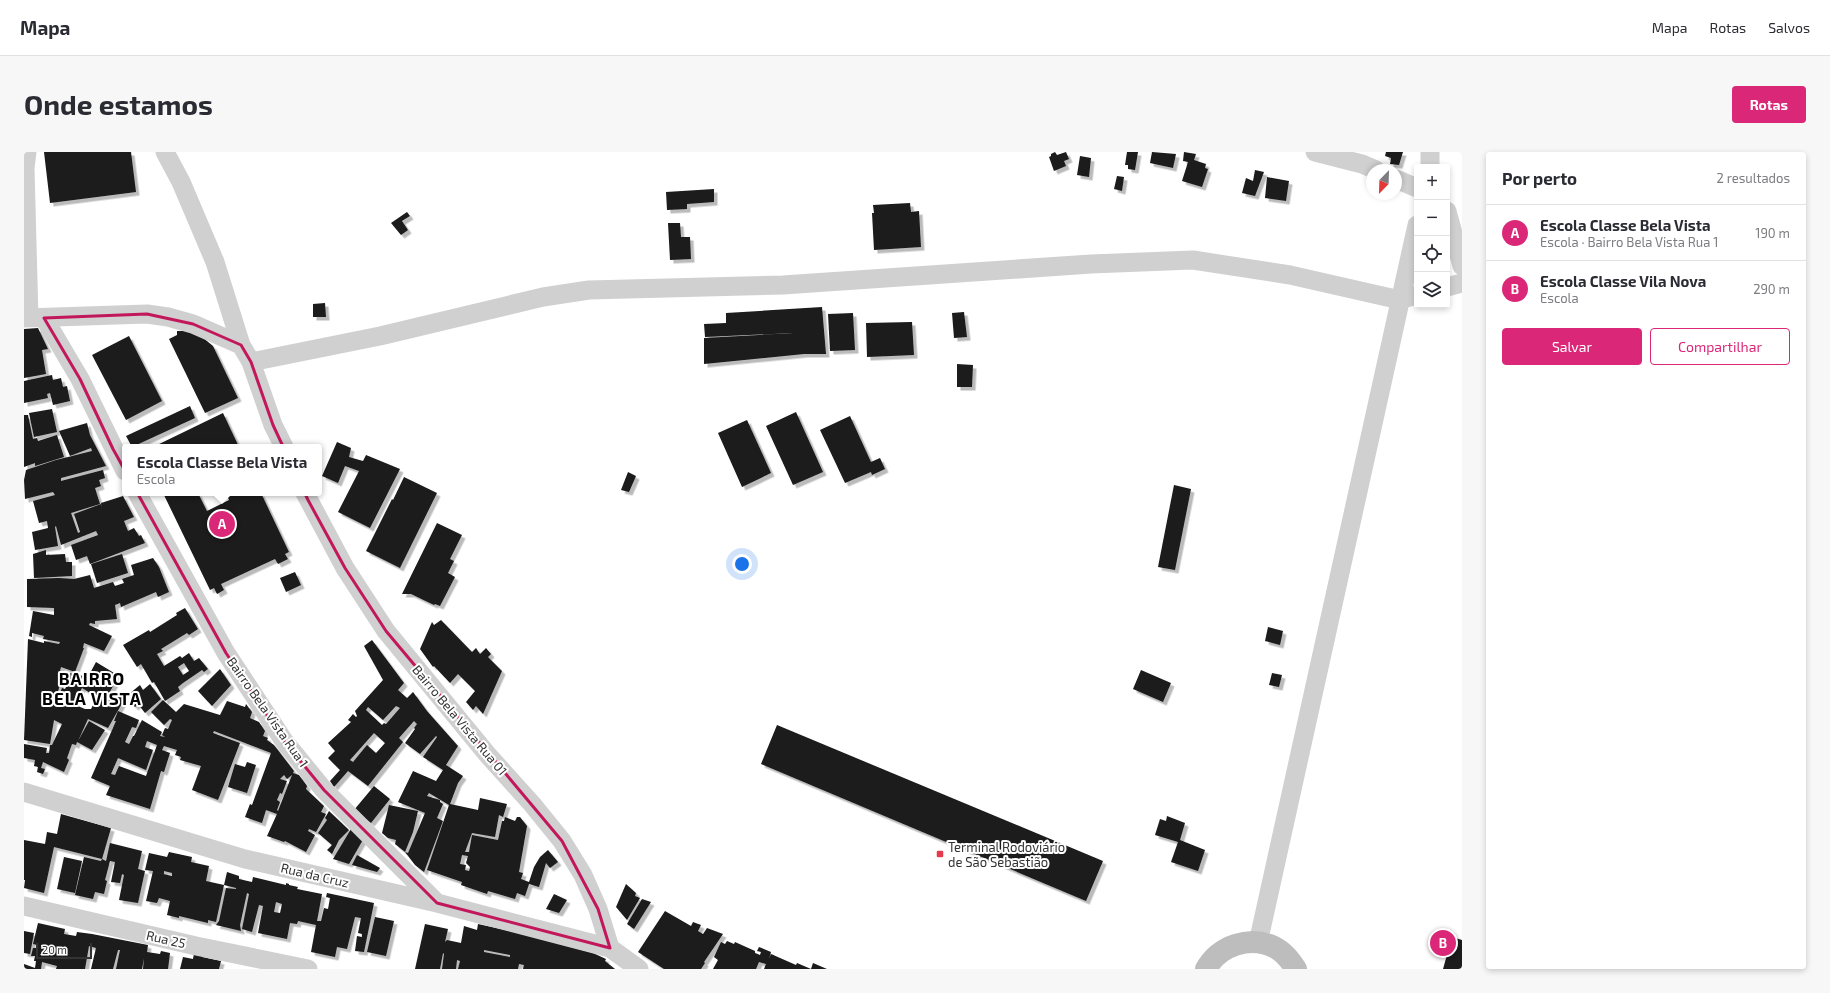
<!DOCTYPE html>
<html lang="pt">
<meta charset="utf-8">
<style>
:root{--surface:#fff;--page:#f7f7f7;--text:#2b2b33;--muted:#7c7c81;--line:#e1e1e2;--accent:#db2777}
body{margin:0;font-family:"Exo 2",sans-serif;background:var(--page);color:var(--text)}
.controls{position:absolute;right:12px;top:12px;display:grid;overflow:hidden;border-radius:4px;box-shadow:0 2px 6px #0003}
.controls button{width:36px;height:36px;display:grid;place-items:center;padding:0;border:0;border-bottom:1px solid var(--line);background:var(--surface);color:var(--text);font:20px sans-serif}
.compass{position:absolute;left:1342px;top:12px;width:36px;height:36px;border-radius:50%;background:var(--surface);box-shadow:0 2px 6px #0003;rotate:203deg}
.scale{position:absolute;left:12px;bottom:10px;width:56px;box-sizing:border-box;padding-left:4px;border:2px solid #333;border-top:0;font-size:11px;line-height:14px;white-space:nowrap;color:#333;-webkit-text-stroke:3px #fff;paint-order:stroke}
.you{position:absolute;left:718px;top:412px;width:14px;height:14px;margin:-10px;border:3px solid #fff;border-radius:50%;background:#1a73e8;box-shadow:0 0 0 6px #1a73e833}
.badge{display:grid;place-items:center;width:26px;height:26px;border-radius:50%;background:var(--accent);color:#fff;font-size:13px;font-weight:700}
.pin{position:absolute;translate:-50% -50%;border:2px solid #fff;box-shadow:0 1px 4px #0006}
.popup{position:absolute;left:98px;top:292px;width:200px;height:52px;box-sizing:border-box;display:grid;place-content:center;border-radius:4px;background:var(--surface);filter:drop-shadow(0 1px 3px #0005);font-size:13px;white-space:nowrap;color:var(--muted)}
.popup b{font-size:15px;color:var(--text)}
.popup::after{content:'';position:absolute;left:50%;top:100%;margin-left:-8px;border:8px solid transparent;border-top-color:var(--surface)}
.list{margin:0;padding:0;list-style:none}
h2{display:flex;justify-content:space-between;align-items:center;height:52px;margin:0;padding:0 16px;font-size:17px}
h2 small{font-size:13px;font-weight:400;color:var(--muted)}
.list li{display:grid;grid-template-columns:26px 1fr auto;gap:12px;align-items:center;box-sizing:border-box;height:56px;padding:0 16px;border-top:1px solid var(--line)}
.list b{display:block;font-size:15px;white-space:nowrap}
.list p{margin:0;font-size:13px;white-space:nowrap;color:var(--muted)}
.list em{font-size:13px;font-style:normal;color:var(--muted)}
.actions{display:flex;gap:8px;padding:12px 16px}
.actions a{flex:1;padding:9px 0;border:1px solid var(--accent);border-radius:4px;text-align:center;font-size:14px;color:var(--accent)}
.actions .main{background:var(--accent);color:#fff}
.icon{flex:none;width:22px;height:22px;fill:none;stroke:currentColor;stroke-width:2;stroke-linecap:round;stroke-linejoin:round}
.map{position:relative;flex:none;width:1438px;height:817px;overflow:hidden;border-radius:4px}
header{display:flex;align-items:center;gap:24px;box-sizing:border-box;height:56px;padding:0 20px;background:var(--surface);border-bottom:1px solid var(--line)}
header strong{font-size:19px}
nav{display:flex;gap:22px;margin-inline-start:auto;font-size:14px}
.intro{display:flex;align-items:center;justify-content:space-between;box-sizing:border-box;height:96px;padding:0 24px}
h1{margin:0;font-size:28px}
.button{padding:10px 18px;border-radius:4px;background:var(--accent);color:#fff;font-size:14px;font-weight:700}
main{display:flex;gap:24px;padding:0 24px}
aside{flex:1;background:var(--surface);border-radius:4px;box-shadow:0 2px 6px #0003}
.map>svg:first-child{display:block}
</style>
<header>
<strong>Mapa</strong>
<nav><a>Mapa</a><a>Rotas</a><a>Salvos</a></nav>
</header>
<div class="intro"><h1>Onde estamos</h1><a class="button">Rotas</a></div>
<main>
<div class="map">
<svg width="1438" height="817" viewBox="0 0 1438 817">
<defs>
<filter id="shadow"><feDropShadow dx="3.5" dy="3.5" stdDeviation="0" flood-color="#0004"/></filter>
</defs>
<rect width="100%" height="100%" fill="#fff"/>
<path fill="#1a1a1a" fill-rule="evenodd" filter="url(#shadow)" d="M20,0H107L112,40L26,51Z
M1031,0L1033,3L1042,0L1045,7L1040,9L1042,14L1030,19L1025,5L1027,4V2Z
M1103,0H1114L1111,18L1104,17V13H1101Z
M1128,0L1152,2L1149,16L1126,11Z
M1160,0L1172,2L1170,8L1182,12L1181,16L1184,17L1178,35L1158,29L1164,10L1159,9Z
M1362,0H1379L1375,13L1366,12L1367,6L1361,4Z
M1056,4L1067,6L1065,25L1053,23Z
M1231,18L1240,20L1231,44L1218,41L1222,26L1229,29Z
M1093,24L1100,25L1098,39L1090,37Z
M1243,25L1265,29L1262,49L1241,46Z
M690,37V50L663,52V57L643,58L642,40Z
M886,51L887,60L895,59L897,95L850,98L848,61H850L849,53Z
M383,60L386,64L378,69L384,78L377,83L367,71Z
M644,71H656L657,85H666L667,107L646,108Z
M301,151L302,165H289V152Z
M798,155L802,202H780L680,212V186L770,181L681,185L680,172L702,171V161Z
M940,160L943,185L930,186L928,161Z
M829,161L831,198L806,199L804,162Z
M888,170L890,203L843,205L842,171Z
M14,176L24,197L18,198L22,222L0,226V177Z
M153,179H164L178,185L189,194L214,246L181,261L145,187L153,183Z
M105,184L138,249L102,268L68,203Z
M933,212L949,213L948,235H933Z
M28,223L29,228L37,226L39,235L43,234L46,249L29,253L26,241L23,242L24,246L0,251V229Z
M166,254L171,266L108,295L102,284Z
M28,257L33,280L10,285L5,261Z
M772,260L799,320L769,333L742,274Z
M199,261L215,295H129Z
M0,263H4L9,287L13,286L14,289L33,283L40,305L11,314V311L0,315Z
M826,264L847,310L856,306L861,317L848,323L847,320L821,331L796,278Z
M723,268L747,321L718,335L694,281Z
M63,271L66,283L82,314L37,326V329L79,318L81,326L75,328L77,334L71,336L76,352L47,361L54,381L56,380L50,362L77,352L78,356L77,351L99,344L110,365L100,369L104,379L110,376L115,384L117,383L121,391L66,412L63,404L52,408L47,393L74,383L72,379L37,393L32,374L31,375L34,394L11,398L8,380L24,376L23,369L15,371L9,349L31,343L29,340L1,347L0,328L2,318L32,308L68,299L67,296L46,304L35,279Z
M313,290L327,296L325,305L339,309L342,303L376,317L346,376L314,360L335,319L321,314L314,331L298,324Z
M604,320L612,324L605,340L597,338Z
M380,325L413,341L376,416L342,399L368,347L369,348Z
M1150,333L1167,337L1151,418L1134,415Z
M139,341H174L183,359L205,348L202,341H237L265,400L261,402L264,407L254,412L251,407L197,432L200,438L193,442L190,436L186,438Z
M413,371L438,383L426,407L430,409L424,421L431,425L416,454L411,452L410,453L387,442H378Z
M22,398V403L41,402L42,410H48V424L10,426L9,402Z
M98,402L104,421L73,431L67,412Z
M129,406L135,415L145,440L134,445L132,440L97,455L96,451L91,453L93,467L71,469V472L66,471L65,473L88,484L80,499L60,491L59,496H60L51,520L37,515L36,519L64,525L72,510L95,524L81,548L85,549L89,541L101,546L96,555L84,576L64,567L54,589L65,569L81,578L68,598L53,590L52,593L48,592L43,606L45,608L40,620L19,610L17,616L21,617L19,622L13,620L14,615L10,614L11,608L0,606V592L23,596L22,601H25L26,593H28L38,572L30,568L26,592L0,588L4,487L20,491V489L35,492L36,490L19,487L20,484L8,481V485L5,484L9,459L30,463V456L3,455V427L35,426L50,427L66,423L70,436L89,430L91,434L100,431L98,427L110,423L107,413ZM39,523L46,527L41,537L38,536L34,547L32,546ZM58,536L73,545L67,557H61L49,552Z
M271,420L277,433L262,440L256,426Z
M161,456L174,477L165,483L163,481L137,497L139,499L133,502L140,514L156,504L158,506L165,501L170,509L175,506L184,517L180,520L178,518L159,531L154,535L156,539L141,549L130,530L128,531L117,512L113,515L99,493L125,478L126,480L153,463L152,461ZM160,511L165,519L159,523L154,515Z
M417,468L448,500L452,496L456,502L462,496L467,502L464,505L478,519L459,562L452,554L449,558L442,550L451,539L434,522L426,531L410,514L409,515L396,497L408,470L410,473Z
M1244,475L1259,479L1256,493L1241,489Z
M348,488L380,531L374,538L383,546L389,540L403,559L434,594L422,613L439,624L434,631L426,652L454,658L456,646L483,652L479,665L475,663L471,685L448,681L441,700H445L448,683L474,688L478,669H480L481,665L491,669L493,665H496L503,674L495,720L499,721L497,727L505,730L510,715L516,705L524,698L534,710L526,716L522,711L515,735L505,732L501,744L493,741L491,747L464,739L463,742L437,733L438,730L403,718L425,653L405,641L403,644L416,648V650L419,652L413,666L419,669L400,720L391,713L381,700L371,692L372,688L364,686L358,681L365,653L394,659L389,680L381,700L384,701L401,661L374,650L389,619L412,629L419,618L399,605L413,585L412,584L396,602L381,591L391,577L390,576L393,572L390,569L375,586L379,590L344,634L324,619L310,635L306,629L316,618L304,606L311,599L304,591L327,570L324,568L329,562L332,565L333,564L331,559L359,528L340,494ZM372,554L376,556L362,572L360,571L358,573L342,558L344,555L359,568ZM350,581L361,591L352,601L343,593L329,610L326,608ZM438,703L444,704L442,711L446,715L445,719L441,718L442,713L436,712Z
M196,517L207,533L188,554L174,539Z
M1117,518L1147,531L1139,550L1109,537Z
M1248,521L1258,523L1255,535L1245,533Z
M126,532L137,547L121,561L114,552L111,555L106,550L109,547L105,542L116,533L119,538Z
M139,548L152,560L160,552L196,563L203,549L221,555L222,552L228,560L226,566L235,570L241,579L239,584L244,586L243,588L250,593L270,619L269,621L275,623L283,634L282,637L300,654L297,660L302,662L292,680L285,677L284,679L291,683L282,700L261,689L260,690L243,684L253,662L242,658L238,671L221,665L226,652L228,653L247,601L190,579L189,581L216,591L194,648L168,638L177,614L156,608L157,605L151,603L153,598L140,594L138,598L146,601L140,620L137,619L126,657L82,643L86,634L67,626L92,569H90L94,559L115,568L112,576L108,575L101,590L105,592L109,584H110L118,568L138,580L136,584L141,585L138,583L141,576L144,577L148,568L146,567L140,573L127,560ZM123,589L133,593L122,624L95,614L91,623L87,622L94,606L122,618L129,598L121,595ZM260,623L263,627L268,623L254,659L253,658L256,650L253,648L256,641L258,642L263,629L256,627Z
M753,573L1079,709L1062,749L737,612Z
M223,610L232,613L223,641L204,635L211,612L221,615Z
M350,634L366,647L347,671L330,658Z
M305,659L325,678L315,688L308,702L303,698L308,693L294,681L303,668L301,666Z
M37,662L87,676L78,707L82,709L86,691L118,699L114,717L121,719L114,751L95,748L100,723L98,722L96,731L87,730L91,710L86,709L81,728L83,729L80,742L71,740L69,747L51,743L60,705L77,709L78,707L30,695L20,741L0,736L1,728H0V688L21,692L23,680L33,682Z
M1143,664L1161,671L1156,688L1181,698L1174,719L1147,710L1154,690L1131,683L1136,667L1142,669Z
M327,677L340,686L325,712L309,707Z
M145,700L168,705L167,710L185,714L182,729L200,733L192,770L184,768V771L155,764V766L143,763L146,749L135,746L133,751L122,749L129,719L121,718L125,701L143,705ZM140,719L148,721V724L131,720L140,722Z
M333,703L356,716L353,720L328,713Z
M40,705L58,709L51,741L33,737Z
M203,720L215,724V727L228,730L229,725L262,733V731L265,732V733L274,735L273,737L298,742L293,769H297L300,756L304,757L306,746L302,745L303,741L350,751L340,800L331,799L333,784L338,785V782L334,781L337,766L331,765L323,797L313,795L311,805L287,800L292,773L274,769L273,772L266,771L263,787L234,781L239,754L235,753L228,780L218,777L225,742L223,741L216,773L217,779L192,773L195,769L202,736L212,737V736L200,733ZM252,750L258,752L256,761L250,760Z
M602,732L612,741L611,744L616,746L603,768L592,755Z
M530,742L543,748L535,761L522,757Z
M618,747L627,750L610,777L603,772Z
M641,759L667,774L669,770L677,773L674,779L679,782L683,776L699,782L680,810L681,811L677,817H640L614,800Z
M351,765L370,769L362,804L343,800Z
M14,771L41,777L40,782L52,784L53,780L68,782L124,793L123,800L136,802L137,799L146,801L144,817H119L120,806L118,817H92L96,798H94L89,817H67L72,796L65,794L61,817H32L33,814L18,810L17,817H0V812L11,816L12,809H10L11,804H7L9,796H13V793L9,792Z
M401,772L424,777L421,790L423,788L437,791L440,774L453,778L454,772L491,780L569,801L582,807L581,809L591,817H499L500,813L495,812L494,817H434L436,809L433,808L432,817H418L420,802L419,801L416,817H391ZM460,798L486,803V805L460,800Z
M0,779L10,781L6,802L0,801Z
M1428,785L1438,788V817H1419Z
M703,789L710,792L711,790L731,799V801L736,803L737,800L733,799L735,795L747,800L745,807L747,802L772,813L773,811L787,817L789,811L803,817H740L742,812L735,810L732,817H689L694,808L690,805L697,790L701,792Z
M170,801L178,802V805L197,809L195,817H156L159,805L169,807Z"/>
<g fill="none" stroke-linecap="round" stroke-linejoin="round">
<path stroke="#d0d0d0" stroke-width="19" d="M3,0L1,16L5,166
M141,0L157,30L191,110L217,193L227,210L249,273L260,295
M1291,0L1338,12L1352,18
M1406,15V0
M1372,27L1393,36
M1423,59L1438,114
M1423,135L1438,131
M0,166L123,162L144,165L169,172L217,193
M20,166L56,227L101,319
M227,210L356,184L519,145L565,138L759,133L1067,112L1169,108L1266,123L1376,148L1393,143
M113,341L202,501L260,589L300,638L413,751
M281,341L321,416L362,479L463,602L508,652L538,689L559,723L574,757L586,796
M0,640L221,707L413,751L586,796L615,817
M0,754L172,794L284,817
M1234,791L1393,73"/>
<path stroke="#bdbdbd" stroke-width="22" d="M1182,817C1195,794 1225,783 1250,795C1260,800 1266,808 1272,817"/>
</g>
<path fill="none" stroke="#c2185b" stroke-width="3" stroke-linejoin="round" d="M123,162L169,172L217,193L227,210L249,273L284,348L321,416L362,479L538,689L574,757L586,796L413,751L300,638L260,589L202,501L89,297L56,227L20,166Z"/>
<rect fill="#e53a4f" stroke="#fff" stroke-width="1.5" x="912" y="698" width="8" height="8" rx="2"/>
<g text-anchor="middle" stroke-width="4" stroke-linejoin="round" paint-order="stroke">
<g font-size="13" fill="#333" stroke="#fff">
<text transform="translate(244 560) rotate(55)" y="5">Bairro Bela Vista Rua 1</text>
<text transform="translate(436 568) rotate(50)" y="5">Bairro Bela Vista Rua 01</text>
<text transform="translate(291 723) rotate(13)" y="5">Rua da Cruz</text>
<text transform="translate(142 787) rotate(13)" y="5">Rua 25</text>
</g>
<g font-size="13" fill="#333" stroke="#fff" text-anchor="start">
<text x="924" y="700">Terminal Rodoviário<tspan x="924" dy="15">de São Sebastião</tspan></text>
</g>
<g font-size="17" font-weight="bold" letter-spacing="1" fill="#000" stroke="#fff">
<text x="68" y="533">BAIRRO<tspan x="68" dy="20">BELA VISTA</tspan></text>
</g>
</g>
</svg>
<div class="controls">
<button>+</button>
<button>−</button>
<button><svg class="icon" aria-label="locate" viewBox="0 0 24 24"><circle cx="12" cy="12" r="6"/><path d="M12 2v4M12 18v4M2 12h4M18 12h4"/></svg></button>
<button><svg class="icon" aria-label="layers" viewBox="0 0 24 24"><path d="M12 4l9 5-9 5-9-5zM3 14l9 5 9-5"/></svg></button>
</div>
<svg class="compass" viewBox="-18 -18 36 36"><path d="M0-13l5 13h-10z" fill="#e53935"/><path d="M0 13l5-13h-10z" fill="#7c7c81"/></svg>
<div class="scale">20 m</div>
<div class="you"></div>
<div class="pin badge" style="left:198px;top:372px">A</div>
<div class="popup"><b>Escola Classe Bela Vista</b>Escola</div>
<div class="pin badge" style="left:1419px;top:791px">B</div>
</div>
<aside>
<h2>Por perto<small>2 resultados</small></h2>
<ul class="list">
<li><span class="badge">A</span><div><b>Escola Classe Bela Vista</b><p>Escola · Bairro Bela Vista Rua 1</p></div><em>190 m</em></li>
<li><span class="badge">B</span><div><b>Escola Classe Vila Nova</b><p>Escola</p></div><em>290 m</em></li>
</ul>
<div class="actions"><a class="main">Salvar</a><a>Compartilhar</a></div>
</aside>
</main>
